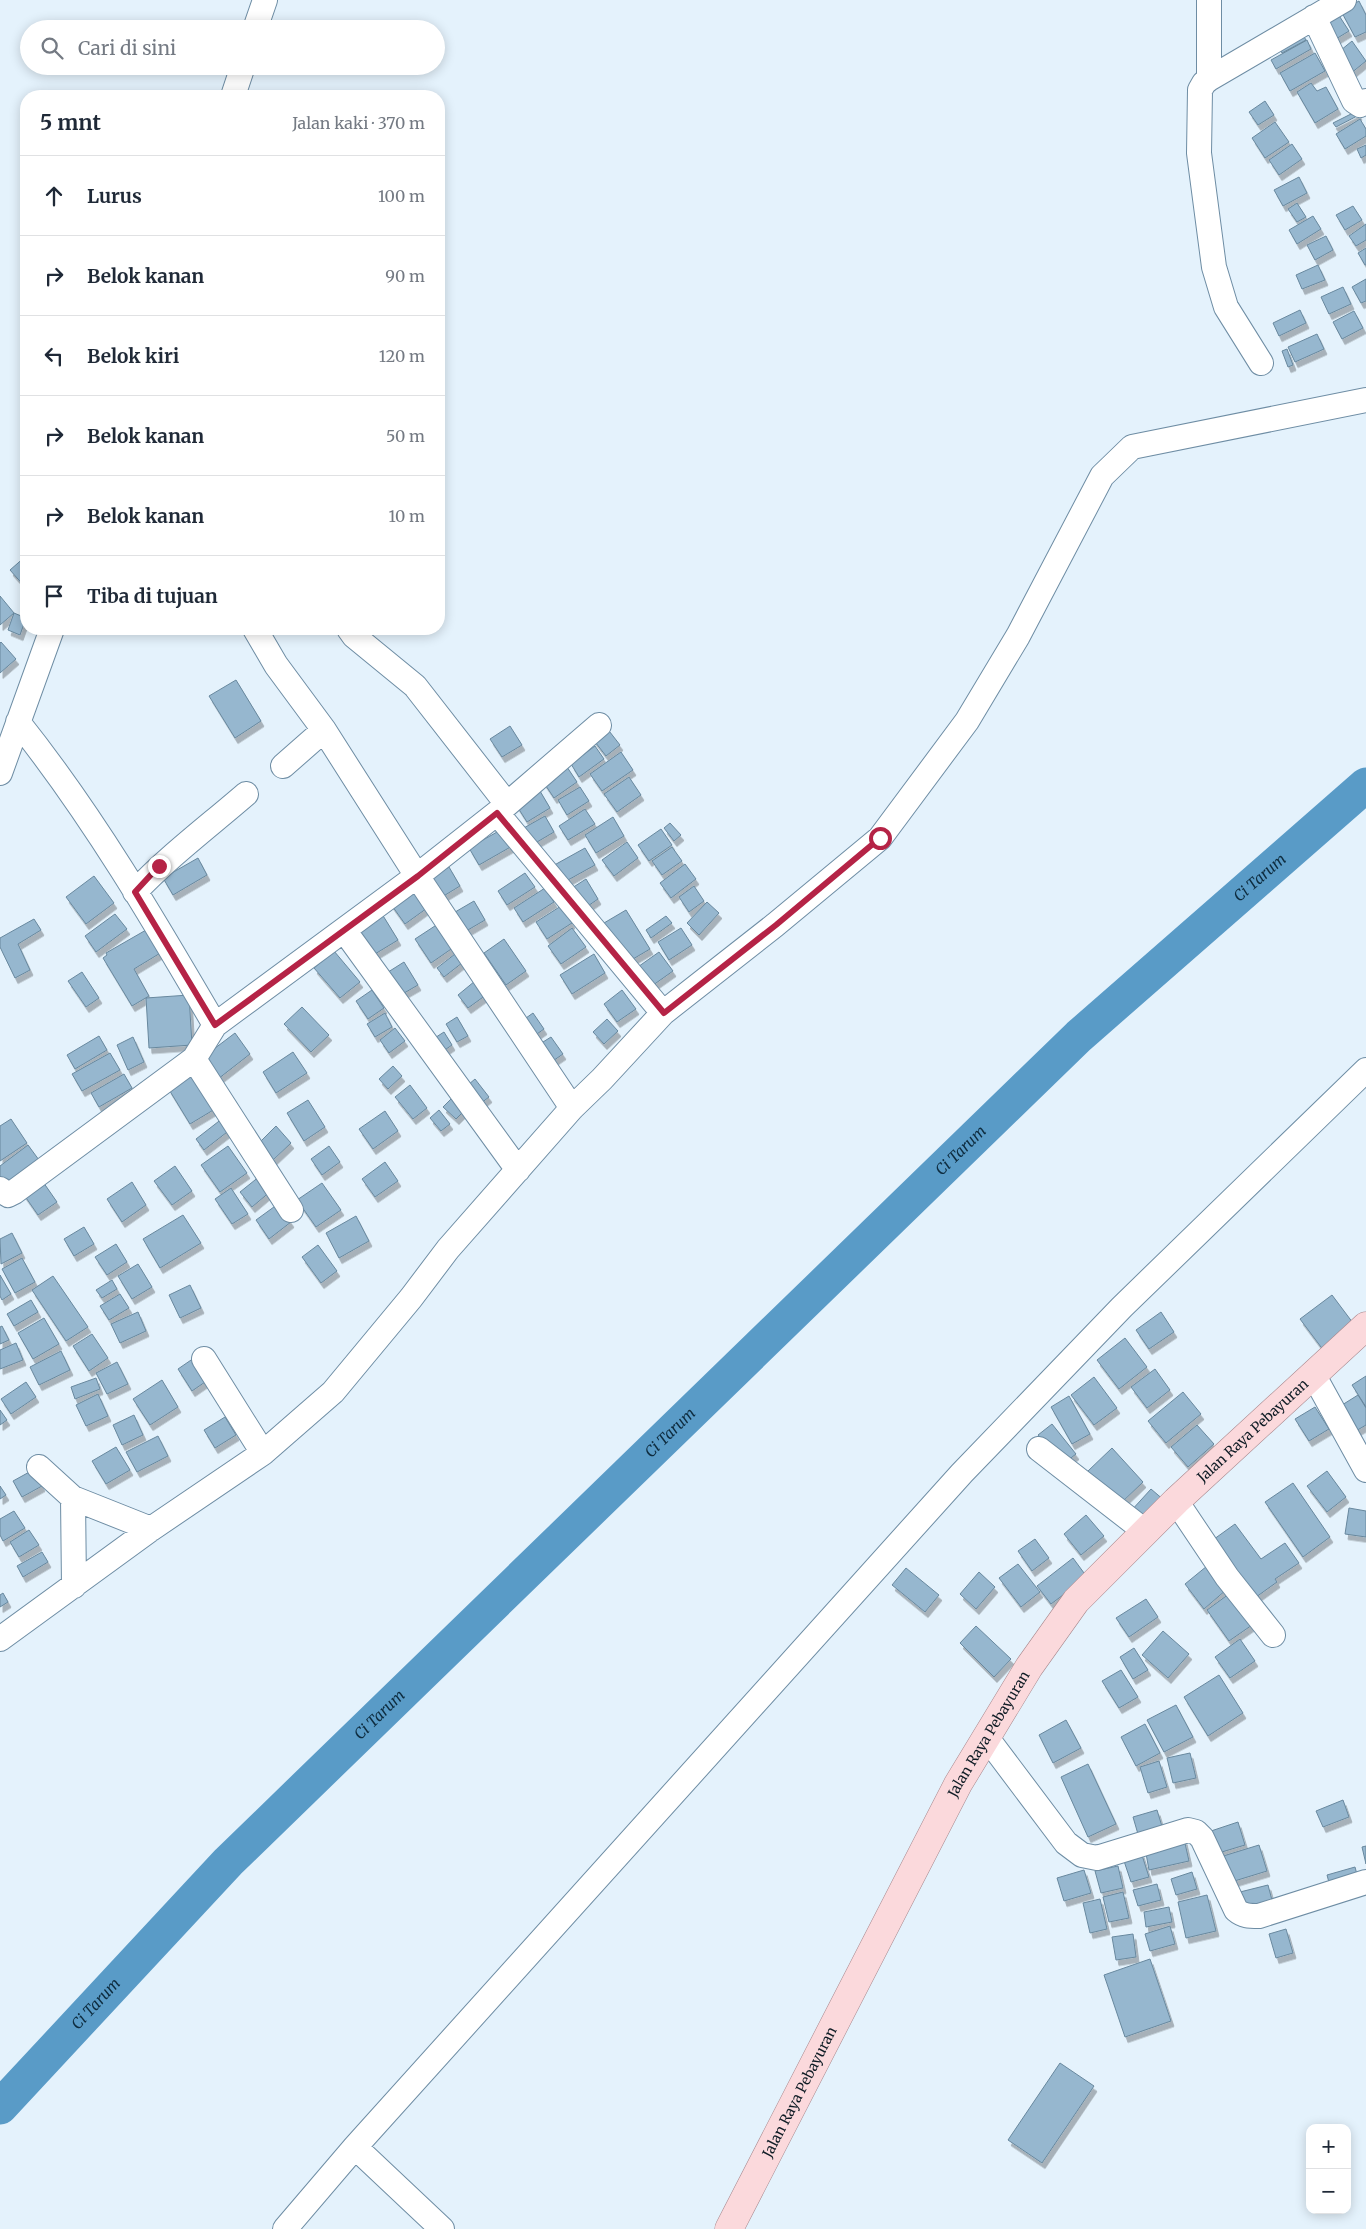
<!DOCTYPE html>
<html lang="id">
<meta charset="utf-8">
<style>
:root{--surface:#fff;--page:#f6f6f7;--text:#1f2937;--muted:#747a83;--line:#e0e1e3}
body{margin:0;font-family:Merriweather,serif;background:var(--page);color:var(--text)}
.controls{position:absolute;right:15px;bottom:15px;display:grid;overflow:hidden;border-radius:10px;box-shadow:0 2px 12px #0003}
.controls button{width:45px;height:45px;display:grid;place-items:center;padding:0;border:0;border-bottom:1px solid var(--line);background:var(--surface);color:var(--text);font:25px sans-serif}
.stop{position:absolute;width:15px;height:15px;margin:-11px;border:4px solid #b52346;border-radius:50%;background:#fff}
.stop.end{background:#b52346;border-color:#fff;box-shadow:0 1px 5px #0008}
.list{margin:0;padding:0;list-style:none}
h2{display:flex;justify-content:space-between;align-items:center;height:65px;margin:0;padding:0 20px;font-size:21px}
h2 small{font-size:16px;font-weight:400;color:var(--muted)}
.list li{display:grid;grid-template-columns:32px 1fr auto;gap:15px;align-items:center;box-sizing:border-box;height:80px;padding:0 20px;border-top:1px solid var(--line)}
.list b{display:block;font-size:19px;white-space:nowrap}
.list em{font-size:16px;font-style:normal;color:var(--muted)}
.icon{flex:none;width:28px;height:28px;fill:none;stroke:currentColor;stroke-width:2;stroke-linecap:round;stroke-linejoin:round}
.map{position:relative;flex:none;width:1366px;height:2229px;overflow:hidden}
.search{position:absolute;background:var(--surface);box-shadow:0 2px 12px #0003;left:20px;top:20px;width:425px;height:55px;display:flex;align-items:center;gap:12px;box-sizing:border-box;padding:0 18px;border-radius:28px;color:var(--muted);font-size:19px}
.panel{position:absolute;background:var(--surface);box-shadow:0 2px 12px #0003;left:20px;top:90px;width:425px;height:545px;border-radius:20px}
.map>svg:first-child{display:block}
</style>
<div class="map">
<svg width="1366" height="2229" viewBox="0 0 1366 2229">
<defs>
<filter id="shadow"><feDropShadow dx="3" dy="5.5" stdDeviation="0" flood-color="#0004"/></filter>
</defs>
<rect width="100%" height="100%" fill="#e4f2fc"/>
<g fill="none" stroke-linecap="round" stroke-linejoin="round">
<path stroke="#599bc7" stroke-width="35" id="s1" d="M0,2107L228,1862L1079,1036L1366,785"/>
</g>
<path fill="#96b7cf" stroke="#68889e" filter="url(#shadow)" d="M1359,1L1366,15V32L1355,37L1341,11Z
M1338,14L1349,31L1331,42L1321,26Z
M1301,32L1306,40L1282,53L1278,45Z
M1307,40L1311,49L1276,69L1271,60Z
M1352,41L1366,61L1350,74L1335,55Z
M1315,53L1325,71L1290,91L1280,73Z
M1311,83L1317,91L1326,87L1338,109L1315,123L1297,92Z
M1265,101L1274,115L1258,125L1249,112Z
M1357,111L1359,115L1336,127L1333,123Z
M1360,119L1366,129V136L1345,149L1336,134Z
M1275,122L1289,142L1265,158L1252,138Z
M1292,144L1302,159L1279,175L1269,160Z
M1366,145V155L1361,158L1357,149Z
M1299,177L1307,193L1283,206L1274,190Z
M1297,203L1306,217L1297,222L1288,209Z
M1353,206L1362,220L1345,230L1336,215Z
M1313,216L1321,229L1297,244L1289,230Z
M1366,224V240L1356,246L1349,236Z
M1326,236L1333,250L1315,260L1307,245Z
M1366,248V265H1365L1358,253Z
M1318,265L1325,280L1302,289L1296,275Z
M1366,279V301L1361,303L1352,287Z
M1343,287L1351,304L1329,314L1321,297Z
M1300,310L1306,323L1279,336L1273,323Z
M1354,311L1363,328L1342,339L1333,322Z
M1317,334L1324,349L1295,362L1288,347Z
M1287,349L1293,365L1288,367L1282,351Z
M26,556V586L25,587L10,570Z
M0,596L14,613L0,625Z
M14,613L26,618L20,635L8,630Z
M1,642L16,659L0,673V643Z
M236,680L261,721L235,738L209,696Z
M510,726L522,745L502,757L490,739Z
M606,727L620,745L606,756L592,738Z
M595,746L604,759L579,777L571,764Z
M621,752L633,770L602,791L590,774Z
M565,764L577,782L554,798L542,780Z
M629,777L641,795L617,812L604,794Z
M537,786L550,808L527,822L513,800Z
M580,787L589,801L567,815L558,800Z
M585,809L595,824L568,840L559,826Z
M545,816L554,832L532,845L522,829Z
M613,817L624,836L596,853L585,835Z
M670,823L681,835L674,841L664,828Z
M504,828L514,845L479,865L469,848Z
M661,829L672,845L649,861L638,845Z
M627,842L638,858L614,876L602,860Z
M672,847L682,861L662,875L652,861Z
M585,848L595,865L559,885L549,868Z
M198,858L207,875L173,895L163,878Z
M685,864L696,879L671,898L660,883Z
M449,867L460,886L437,900L426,881Z
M525,873L535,887L507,905L498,891Z
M94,876L114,903L86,924L66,897Z
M586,879L598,899L585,908L572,888Z
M416,885L430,906L405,924L390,903Z
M694,886L704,901L689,912L679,897Z
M545,888L554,902L523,922L514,908Z
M474,901L485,920L461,934L450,915Z
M707,902L719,913L699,935L687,923Z
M561,906L572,923L547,939L536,922Z
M626,910L650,949L628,962L604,923Z
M115,914L127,929L96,952L85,936Z
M382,914L398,940L370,957L354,932Z
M666,916L672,923L651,938L646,930Z
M34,919L41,930L18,944L30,970L15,978L0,947V938Z
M441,922L457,945L431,963L415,939Z
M153,926L167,949L134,969L149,996L132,1006L103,958L107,955L106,953Z
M572,928L586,947L561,964L548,946Z
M681,928L692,945L669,960L658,942Z
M504,939L526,971L506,985L484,953Z
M334,951L360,982L340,998L314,968Z
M659,952L673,971L649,988L635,969Z
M455,954L462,963L444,977L437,968Z
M594,954L605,973L572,994L560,975Z
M404,962L418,985L399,996L385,974Z
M82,972L99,998L86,1007L68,981Z
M475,981L486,995L468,1008L458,995Z
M372,990L384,1008L368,1019L356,1001Z
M622,990L636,1009L617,1022L604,1004Z
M189,995L192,1045L149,1048L146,998Z
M302,1007L329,1035L311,1052L284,1024Z
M385,1013L392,1027L375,1037L367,1024Z
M533,1013L544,1029L530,1039L519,1023Z
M457,1017L468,1036L457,1042L446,1024Z
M607,1019L618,1031L604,1044L593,1032Z
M395,1028L405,1041L389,1053L380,1040Z
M444,1032L452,1045L439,1054L430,1041Z
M235,1033L250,1054L218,1079L202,1058Z
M99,1036L107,1050L75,1069L67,1055Z
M133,1037L144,1062L128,1070L117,1045Z
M551,1037L563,1054L547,1065L535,1047Z
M293,1052L307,1073L276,1093L263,1072Z
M110,1053L120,1070L82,1091L72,1074Z
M393,1066L402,1076L388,1089L379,1079Z
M192,1072L215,1109L190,1124L168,1088Z
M124,1074L132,1088L99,1107L91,1093Z
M475,1079L489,1097L476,1107L462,1090Z
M410,1085L427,1108L413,1119L395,1097Z
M456,1094L469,1106L456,1119L443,1107Z
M308,1100L325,1127L304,1141L287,1113Z
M439,1110L450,1124L441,1131L430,1118Z
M385,1111L398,1131L373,1149L359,1129Z
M223,1118L231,1129L204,1150L196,1139Z
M11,1119L27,1143L0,1161V1126Z
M276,1126L291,1143L272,1161L257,1145Z
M28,1145L39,1160L6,1185L0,1177V1166Z
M228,1146L247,1173L220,1192L201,1165Z
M329,1146L340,1162L322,1175L311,1159Z
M385,1162L398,1181L375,1197L362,1179Z
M175,1166L192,1191L172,1205L154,1181Z
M260,1176L271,1191L252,1207L240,1192Z
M41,1179L57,1202L38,1215L22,1192Z
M132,1182L146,1205L122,1222L107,1199Z
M322,1183L341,1210L316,1227L297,1200Z
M231,1188L248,1214L232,1224L215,1199Z
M278,1204L291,1222L269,1239L256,1220Z
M183,1215L201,1243L160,1268L143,1239Z
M356,1216L369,1241L339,1258L326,1233Z
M84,1227L94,1244L74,1256L64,1239Z
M12,1233L22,1253L1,1264L0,1239Z
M116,1244L127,1262L107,1275L95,1257Z
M318,1245L337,1271L321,1283L302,1257Z
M22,1258L35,1282L15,1293L2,1269Z
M138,1264L152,1287L132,1299L118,1276Z
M0,1275L11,1294L2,1300L0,1296Z
M53,1276L88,1327L66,1341L32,1290Z
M112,1280L117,1289L102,1298L96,1290Z
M190,1285L201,1308L180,1318L169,1295Z
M120,1294L129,1308L109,1320L100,1306Z
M1332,1295L1356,1327L1324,1351L1300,1319Z
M31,1300L38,1312L14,1326L7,1314Z
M138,1312L146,1331L120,1343L111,1324Z
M1161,1312L1174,1332L1149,1349L1136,1330Z
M44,1318L59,1344L33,1359L18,1333Z
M2,1326L9,1340L0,1344V1327Z
M92,1334L108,1358L89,1371L73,1346Z
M1125,1338L1147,1367L1119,1389L1097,1360Z
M16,1343L23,1360L0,1369V1350Z
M61,1351L70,1370L39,1385L30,1367Z
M194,1358L208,1380L192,1391L178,1369Z
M117,1362L128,1384L107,1394L96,1373Z
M1155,1369L1170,1390L1147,1408L1131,1387Z
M1366,1376V1407L1352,1385Z
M1094,1377L1117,1408L1094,1425L1071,1395Z
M96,1378L100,1389L75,1399L71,1387Z
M162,1380L178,1407L150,1425L133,1399Z
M26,1382L36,1397L11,1414L1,1399Z
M1183,1392L1201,1414L1166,1443L1148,1421Z
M98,1394L108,1416L86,1426L76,1405Z
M1358,1395L1366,1408V1425L1349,1435L1334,1410Z
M1069,1396L1090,1434L1072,1444L1051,1407Z
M1315,1407L1329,1429L1309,1441L1295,1419Z
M0,1410L7,1420L0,1425Z
M134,1415L143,1435L122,1445L113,1425Z
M225,1417L236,1435L215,1448L204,1430Z
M1052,1424L1076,1454L1062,1465L1038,1435Z
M1197,1425L1214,1444L1188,1467L1171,1447Z
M158,1436L168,1456L137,1472L126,1452Z
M116,1447L130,1470L106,1484L92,1461Z
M1112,1448L1143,1482L1119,1505L1088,1471Z
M33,1470L42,1486L22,1497L13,1481Z
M1327,1471L1346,1497L1327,1512L1307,1486Z
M1293,1483L1330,1537L1303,1557L1265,1502Z
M0,1486L6,1495L0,1499Z
M1151,1489L1165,1501L1143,1525L1130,1512Z
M1349,1508L1366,1511V1537L1345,1534Z
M14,1511L25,1528L3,1541L0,1535V1519Z
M1086,1515L1104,1536L1081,1555L1064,1534Z
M1235,1524L1261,1559L1285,1543L1299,1563L1275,1579L1277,1582L1252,1600L1210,1542Z
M29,1530L39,1545L19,1557L10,1542Z
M1035,1539L1049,1558L1032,1571L1018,1551Z
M42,1552L48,1562L23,1577L17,1566Z
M1073,1558L1087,1577L1051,1604L1037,1586Z
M1018,1564L1040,1592L1021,1607L999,1578Z
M1207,1566L1226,1590L1204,1609L1185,1584Z
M906,1568L939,1595L925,1612L892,1585Z
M979,1572L995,1587L976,1609L960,1594Z
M1233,1591L1255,1623L1229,1641L1207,1610Z
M3,1593L8,1602L0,1607V1595Z
M1146,1599L1158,1617L1129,1637L1116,1618Z
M976,1626L1011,1659L994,1677L960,1643Z
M1163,1631L1189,1654L1168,1678L1142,1655Z
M1240,1639L1255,1661L1230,1678L1215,1657Z
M1134,1648L1148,1670L1133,1679L1120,1657Z
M1121,1670L1138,1697L1119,1708L1102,1681Z
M1219,1675L1243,1713L1208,1736L1184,1697Z
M1176,1705L1193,1737L1164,1752L1147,1720Z
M1066,1720L1081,1748L1053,1763L1039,1735Z
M1145,1724L1160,1753L1136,1766L1121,1737Z
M1190,1753L1196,1778L1173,1783L1167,1758Z
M1159,1761L1167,1787L1148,1793L1140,1767Z
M1088,1764L1116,1824L1088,1837L1061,1777Z
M1343,1800L1349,1817L1323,1827L1316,1811Z
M1157,1810L1164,1833L1140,1841L1133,1817Z
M1238,1822L1245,1845L1212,1855L1205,1833Z
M1184,1839L1189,1861L1149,1870L1145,1848Z
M1259,1845L1267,1871L1228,1883L1220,1857Z
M1366,1846V1864L1362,1847Z
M1141,1852L1149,1877L1131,1882L1123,1858Z
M1118,1866L1123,1888L1101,1893L1095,1871Z
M1355,1867L1359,1882L1331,1890L1327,1875Z
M1084,1870L1091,1893L1064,1901L1057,1878Z
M1192,1872L1197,1889L1176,1895L1171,1879Z
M1157,1884L1161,1900L1138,1906L1133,1890Z
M1268,1885L1273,1904L1241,1912L1236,1893Z
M1123,1892L1129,1918L1109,1922L1103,1897Z
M1207,1895L1216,1931L1186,1938L1178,1902Z
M1100,1899L1107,1929L1090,1933L1083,1903Z
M1169,1907L1172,1922L1146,1927L1144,1912Z
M1170,1926L1175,1944L1150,1951L1145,1934Z
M1286,1929L1293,1953L1276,1958L1269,1934Z
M1133,1934L1136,1957L1116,1960L1112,1937Z
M1150,1959L1171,2021L1125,2037L1104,1975Z
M1060,2063L1094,2086L1042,2163L1008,2140Z"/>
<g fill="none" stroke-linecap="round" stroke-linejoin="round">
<g stroke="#6e8da4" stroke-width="26">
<path id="minor" d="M1314,17L1354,101L1360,105L1366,101
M255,29L265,0
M1209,79V0
M233,96L243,66
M1261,363L1226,307L1214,267L1199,153L1200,90L1204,83L1209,79L1344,0
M255,629L276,665L324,730L417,876L572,1108
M349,629L354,636L415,686L507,804
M18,722C93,816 155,922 215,1025
M283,766L324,730
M0,773L52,629
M497,813L663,1013
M135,892C169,856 209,826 246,794
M344,930L518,1170
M194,1059L291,1210
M0,1189L8,1195L14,1192L194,1059L215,1025L417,876L497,813L599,725
M204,1359L263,1453
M1313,1374L1366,1470
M1039,1449L1146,1532
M39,1467L73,1498L151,1529
M73,1498L74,1586
M1176,1501L1227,1577L1273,1635
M0,1639L151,1529L263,1453L333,1392L411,1298L448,1249L572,1108L602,1079L663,1013L775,925L880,838L967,721L1018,636L1102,476L1132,447L1366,400
M987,1738L1066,1843L1082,1855L1097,1858L1188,1830L1196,1832L1202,1838L1236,1910C1243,1916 1249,1916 1259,1916L1366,1882
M355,2147L442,2229
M285,2229L355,2147L962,1473L1122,1307L1366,1070"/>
</g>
<g stroke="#a7878c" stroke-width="29">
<g id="major">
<path id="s2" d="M729,2229L958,1784L1029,1667L1076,1601L1176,1501L1366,1326"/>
</g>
</g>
<use href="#minor" stroke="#fff" stroke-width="24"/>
<use href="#major" stroke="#fbd9dc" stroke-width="28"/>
</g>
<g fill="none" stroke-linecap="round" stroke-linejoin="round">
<path stroke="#b52346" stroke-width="6" d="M159,866L135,892L215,1025L418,876L497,813L664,1013L776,925L880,838"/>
</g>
<g text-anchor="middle" stroke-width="5" stroke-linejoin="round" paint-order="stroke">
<g font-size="14" fill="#0f1c25" stroke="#fdfdfd">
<text dy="5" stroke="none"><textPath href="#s2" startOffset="964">Jalan Raya Pebayuran</textPath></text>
<text dy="5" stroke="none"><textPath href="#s2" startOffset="559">Jalan Raya Pebayuran</textPath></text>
<text dy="5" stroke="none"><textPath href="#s2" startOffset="154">Jalan Raya Pebayuran</textPath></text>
</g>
<g font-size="15" font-style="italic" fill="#0e2c3f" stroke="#fdfdfd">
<text dy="5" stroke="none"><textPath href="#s1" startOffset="1761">Ci Tarum</textPath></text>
<text dy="5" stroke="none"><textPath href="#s1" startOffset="1356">Ci Tarum</textPath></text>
<text dy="5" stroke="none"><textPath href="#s1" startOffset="951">Ci Tarum</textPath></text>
<text dy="5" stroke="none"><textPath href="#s1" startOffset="546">Ci Tarum</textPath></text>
<text dy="5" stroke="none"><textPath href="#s1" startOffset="141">Ci Tarum</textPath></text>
</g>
</g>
</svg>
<div class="controls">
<button>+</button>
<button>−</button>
</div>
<div class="stop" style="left:880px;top:838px"></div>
<div class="stop end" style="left:159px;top:866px"></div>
<div class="search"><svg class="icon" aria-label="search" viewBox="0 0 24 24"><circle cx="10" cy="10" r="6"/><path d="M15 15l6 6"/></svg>Cari di sini</div>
<section class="panel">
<h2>5 mnt<small>Jalan kaki · 370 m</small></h2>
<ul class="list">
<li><svg class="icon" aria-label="ahead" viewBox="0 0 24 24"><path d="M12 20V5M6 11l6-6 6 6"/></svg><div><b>Lurus</b></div><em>100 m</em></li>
<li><svg class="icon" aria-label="right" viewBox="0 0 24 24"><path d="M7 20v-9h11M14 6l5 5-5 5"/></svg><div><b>Belok kanan</b></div><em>90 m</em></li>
<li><svg class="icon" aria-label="left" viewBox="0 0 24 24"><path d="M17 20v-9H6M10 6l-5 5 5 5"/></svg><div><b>Belok kiri</b></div><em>120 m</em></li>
<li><svg class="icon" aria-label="right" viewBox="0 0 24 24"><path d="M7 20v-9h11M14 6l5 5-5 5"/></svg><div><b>Belok kanan</b></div><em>50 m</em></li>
<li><svg class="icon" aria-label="right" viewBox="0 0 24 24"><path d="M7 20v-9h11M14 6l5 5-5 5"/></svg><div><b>Belok kanan</b></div><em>10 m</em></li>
<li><svg class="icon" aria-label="arrive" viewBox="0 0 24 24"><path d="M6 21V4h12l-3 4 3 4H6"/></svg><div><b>Tiba di tujuan</b></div></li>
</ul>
</section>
</div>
